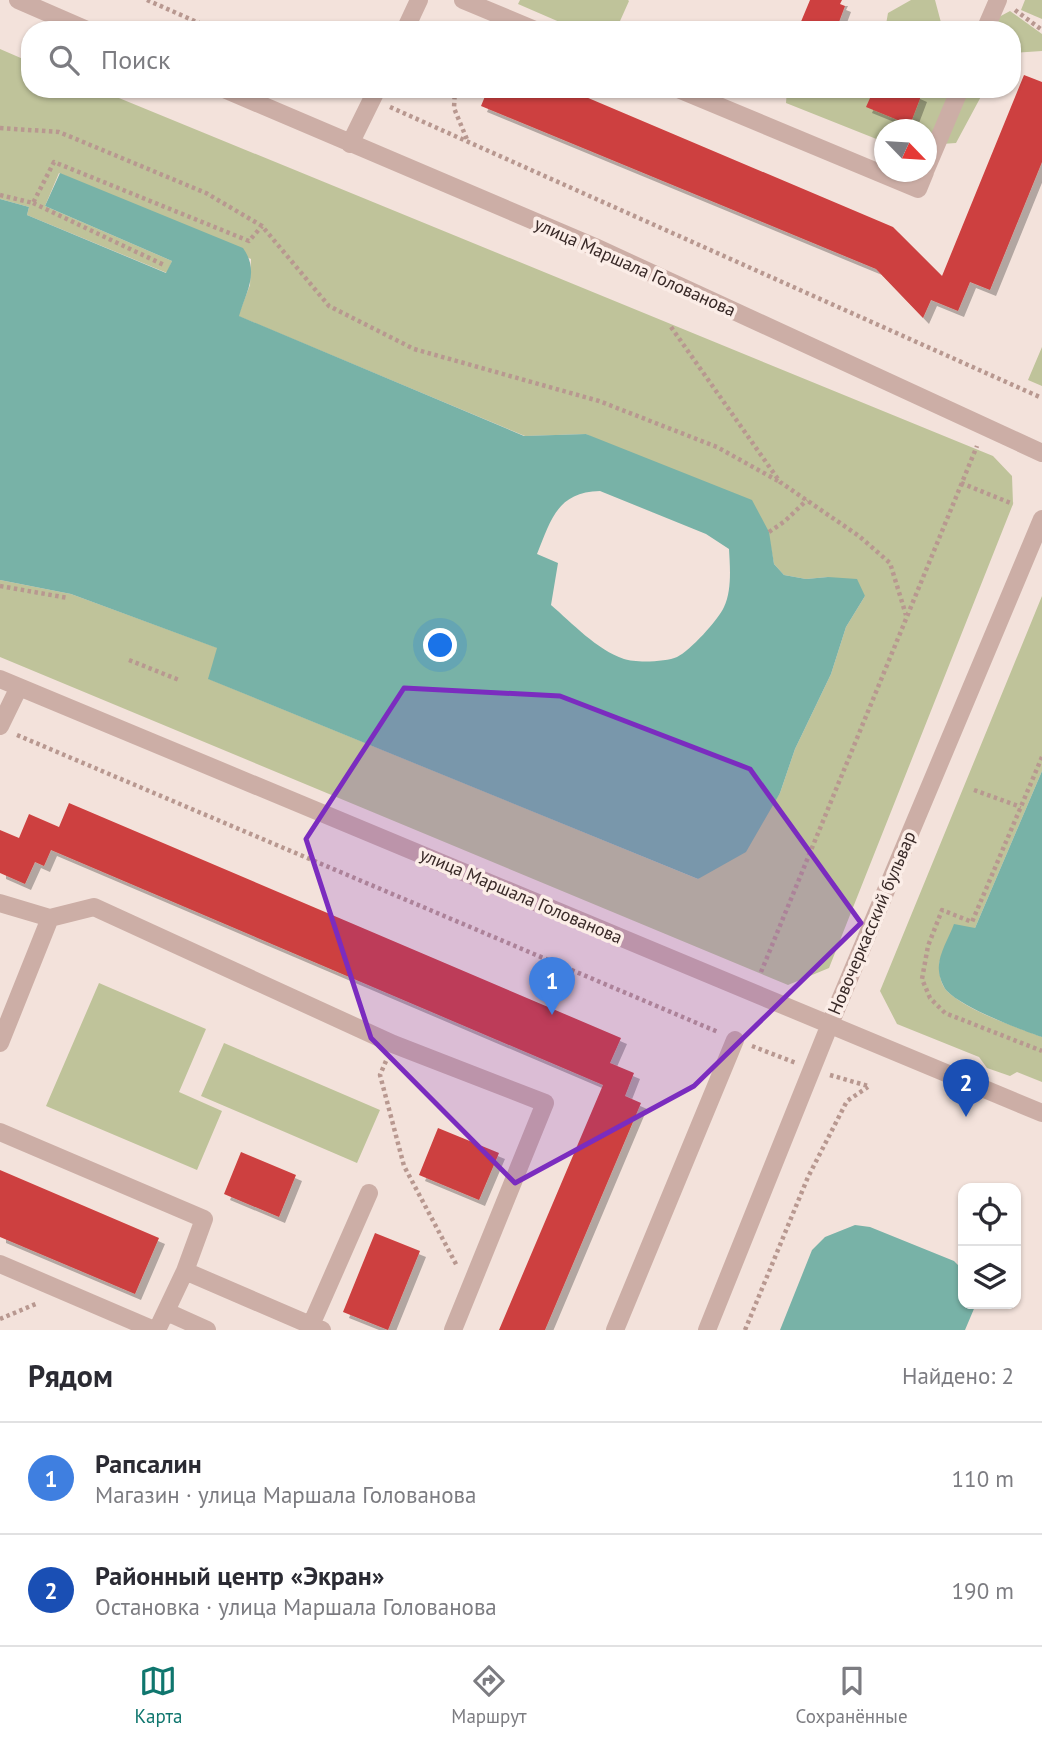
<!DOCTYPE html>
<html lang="ru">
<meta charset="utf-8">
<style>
:root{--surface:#fff;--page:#f7f7f7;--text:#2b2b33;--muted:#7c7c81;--line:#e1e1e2;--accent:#0f766e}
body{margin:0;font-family:"PT Sans",sans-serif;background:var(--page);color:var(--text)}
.controls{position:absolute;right:21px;bottom:21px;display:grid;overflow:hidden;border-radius:14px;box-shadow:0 2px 5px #0004}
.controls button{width:63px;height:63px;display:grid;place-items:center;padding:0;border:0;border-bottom:2px solid var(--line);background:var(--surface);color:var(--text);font:35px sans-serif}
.compass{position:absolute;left:874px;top:119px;width:63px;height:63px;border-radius:50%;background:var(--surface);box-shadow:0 2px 5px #0004;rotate:115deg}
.you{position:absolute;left:441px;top:646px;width:24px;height:24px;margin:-18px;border:5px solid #fff;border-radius:50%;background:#1a73e8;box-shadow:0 0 0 10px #1a73e833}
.badge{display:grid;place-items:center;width:46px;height:46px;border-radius:50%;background:var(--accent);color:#fff;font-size:23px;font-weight:700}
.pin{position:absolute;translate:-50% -58px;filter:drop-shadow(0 2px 4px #0008)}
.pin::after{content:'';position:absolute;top:37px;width:24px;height:21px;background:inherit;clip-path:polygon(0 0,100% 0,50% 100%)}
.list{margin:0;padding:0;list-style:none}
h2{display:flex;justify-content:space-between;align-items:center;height:91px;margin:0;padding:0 28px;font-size:30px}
h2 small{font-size:23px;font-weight:400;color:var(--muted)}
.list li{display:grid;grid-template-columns:46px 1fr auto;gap:21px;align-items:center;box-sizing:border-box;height:112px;padding:0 28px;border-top:2px solid var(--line)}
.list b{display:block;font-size:26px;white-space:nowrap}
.list p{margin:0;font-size:23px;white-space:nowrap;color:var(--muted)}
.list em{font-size:23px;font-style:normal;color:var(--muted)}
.icon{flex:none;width:38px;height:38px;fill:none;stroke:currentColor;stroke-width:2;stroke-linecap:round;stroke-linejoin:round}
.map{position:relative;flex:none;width:1042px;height:1330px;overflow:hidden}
.search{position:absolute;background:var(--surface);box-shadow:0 2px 5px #0004;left:21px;right:21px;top:21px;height:77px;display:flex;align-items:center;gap:18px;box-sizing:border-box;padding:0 24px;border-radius:28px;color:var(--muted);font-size:26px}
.sheet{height:315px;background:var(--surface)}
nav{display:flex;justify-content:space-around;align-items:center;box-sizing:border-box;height:98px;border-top:2px solid var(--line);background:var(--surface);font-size:19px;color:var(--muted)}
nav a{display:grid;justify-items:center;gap:4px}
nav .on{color:var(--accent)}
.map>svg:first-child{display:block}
</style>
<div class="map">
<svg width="1042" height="1330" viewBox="0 0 1042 1330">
<defs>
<filter id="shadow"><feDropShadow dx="6" dy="6" stdDeviation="0" flood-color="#0004"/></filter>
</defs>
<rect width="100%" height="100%" fill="#f3e2db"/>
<path fill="#bfc39a" d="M520,0H628L629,1L616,30H578L518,4Z
M911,0H935L943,30H885L888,13Z
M1025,0H1042V19L1021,10Z
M1010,11L1042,34V51L1012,53V30H975Z
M0,49L30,62V89H97L993,456L1012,476L1013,504L829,968L788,985L0,657V580L71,594L218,648L209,679L698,879L766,813L780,793L795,749L831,674L846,627L865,596L828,577L806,579L784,575L774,564L768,532L586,434L525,436L238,316L250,285L251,259L59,173L45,206L172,261L167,273L27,215L29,207L0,199Z
M787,89H985L956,143L927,145L926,130H884V142L786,103Z
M1042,347V386L1028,380Z
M1042,596V771L975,928L939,962C939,972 940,985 948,992C970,1012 1014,1026 1042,1037V1082L1017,1072L1010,1076L987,1068L979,1057L897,1024L880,991Z
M99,983L206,1029L179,1092L222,1111L197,1170L46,1106Z
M224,1043L380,1110L357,1163L201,1096Z"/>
<path fill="#78b2a7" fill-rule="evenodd" d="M60,173L243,248C260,272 246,292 239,316L524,436L586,434L752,500L769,532L774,564L784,575L806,579L828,577L857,579L865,596L846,627L831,674L795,749L780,793L746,852L698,879L208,679L217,648L71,594L0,580V199L29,207L27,215L166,273L172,261L45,206ZM600,491L706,534L729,549C730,567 732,590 724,607C718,620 690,651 677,657C666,662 635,663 624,659C597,650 572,623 551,605L558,563L537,554C551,520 557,492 600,491Z
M1042,771V1037C1019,1029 963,1008 947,991C943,987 939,976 939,971C937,956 949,938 954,924L975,928Z
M855,1225L870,1227L954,1261L963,1270V1304H976L965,1330H780L812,1250L825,1237Z"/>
<path fill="#cd413f" filter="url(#shadow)" d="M810,0H842L840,4L845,6L836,30H815L800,24Z
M1024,75L1042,82V162L990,290L970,282L958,311L931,300L923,318L876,269L481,106L488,89H567L893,227L942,276Z
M874,89H905L921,96L910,125L866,107Z
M69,803L621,1038L610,1063L634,1073L625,1096L641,1103L545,1330H499L603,1085L51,850L44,866L35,862L25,884L0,873V830L19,838L29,814L59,827Z
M438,1128L499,1153L479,1200L419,1175Z
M241,1152L296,1175L279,1217L224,1194Z
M0,1170L159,1238L135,1294L0,1237Z
M375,1233L420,1251L388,1330L343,1312Z"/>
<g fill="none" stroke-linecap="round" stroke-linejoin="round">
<path stroke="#b89890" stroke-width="4.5" stroke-dasharray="3.5 3.5" stroke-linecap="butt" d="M147,0L215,30
M1015,10L1042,30
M457,30L458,23
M455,89L454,108L468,142
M390,107L1042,398
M0,128L59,132L206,193L262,226L329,306L414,349L599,401L717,447L780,482
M0,195L33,203L54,162L249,241L262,226
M33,203L164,265
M671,327L780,482L859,536L890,563L906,615
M961,483L1013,504
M769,532L785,521L807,500
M0,586L68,598
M129,660L179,680
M17,735L718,1032
M1042,757L972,922L942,910L928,946L922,979L930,998L945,1013L1042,1051
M974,790L1021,807
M761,972L977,446
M752,1046L796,1063
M386,1061L380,1075L404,1166L457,1266
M830,1075L868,1086
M0,1319L38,1303
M745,1330L808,1177L847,1101L868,1087"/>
<path stroke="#ccaea6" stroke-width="18" d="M18,0L87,30
M463,0L535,30
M405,30L419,0
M985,30L998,0
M224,89L595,247L1042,453
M678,89L918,189L925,172
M350,144L377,89
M926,169L960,89
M0,679L1042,1113
M0,726L19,687
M0,903L50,918L94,907L393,1044L545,1103L453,1330
M0,1043L50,918
M0,1132L204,1219L185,1271L322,1330
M0,1264L154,1330
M167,1312L207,1330
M311,1325L369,1193
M157,1330L185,1271
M615,1330L735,1040
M707,1330L830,1024L1042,519"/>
</g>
<path fill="#7b2cbf" fill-opacity="0.2" stroke="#7b2cbf" stroke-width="5" stroke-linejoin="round" d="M404,688L560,696L750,769L861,923L694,1086L515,1183L371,1038L306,839Z"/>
<g text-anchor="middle" stroke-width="7" stroke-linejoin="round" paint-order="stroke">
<g font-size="18" fill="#382927" stroke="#fbede7">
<text transform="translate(635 267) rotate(24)" y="6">улица Маршала Голованова</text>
<text transform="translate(521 896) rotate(23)" y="6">улица Маршала Голованова</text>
<text transform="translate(872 923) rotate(-67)" y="6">Новочеркасский бульвар</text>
</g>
</g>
</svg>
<div class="controls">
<button><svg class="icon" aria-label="locate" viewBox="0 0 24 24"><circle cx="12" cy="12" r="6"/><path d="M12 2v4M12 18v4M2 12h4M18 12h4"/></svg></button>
<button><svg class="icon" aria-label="layers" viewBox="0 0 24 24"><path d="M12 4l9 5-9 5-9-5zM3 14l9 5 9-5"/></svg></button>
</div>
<svg class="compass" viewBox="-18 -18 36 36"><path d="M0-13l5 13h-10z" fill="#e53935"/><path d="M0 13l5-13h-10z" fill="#7c7c81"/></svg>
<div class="you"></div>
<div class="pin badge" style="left:552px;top:1015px;background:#3f7fe0">1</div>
<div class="pin badge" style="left:966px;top:1117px;background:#1a4fb4">2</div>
<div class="search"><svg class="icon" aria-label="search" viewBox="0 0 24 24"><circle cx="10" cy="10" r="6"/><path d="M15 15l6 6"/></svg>Поиск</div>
</div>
<section class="sheet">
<h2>Рядом<small>Найдено: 2</small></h2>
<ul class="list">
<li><span class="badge" style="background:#3f7fe0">1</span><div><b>Рапсалин</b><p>Магазин · улица Маршала Голованова</p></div><em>110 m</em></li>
<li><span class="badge" style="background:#1a4fb4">2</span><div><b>Районный центр «Экран»</b><p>Остановка · улица Маршала Голованова</p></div><em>190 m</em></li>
</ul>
</section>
<nav>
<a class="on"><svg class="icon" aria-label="map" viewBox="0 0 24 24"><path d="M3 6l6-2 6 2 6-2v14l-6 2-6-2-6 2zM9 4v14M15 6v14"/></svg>Карта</a>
<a><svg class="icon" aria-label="directions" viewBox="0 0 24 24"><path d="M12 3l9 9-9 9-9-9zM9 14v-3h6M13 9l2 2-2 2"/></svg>Маршрут</a>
<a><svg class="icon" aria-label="saved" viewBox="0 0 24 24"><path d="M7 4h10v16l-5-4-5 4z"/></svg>Сохранённые</a>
</nav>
